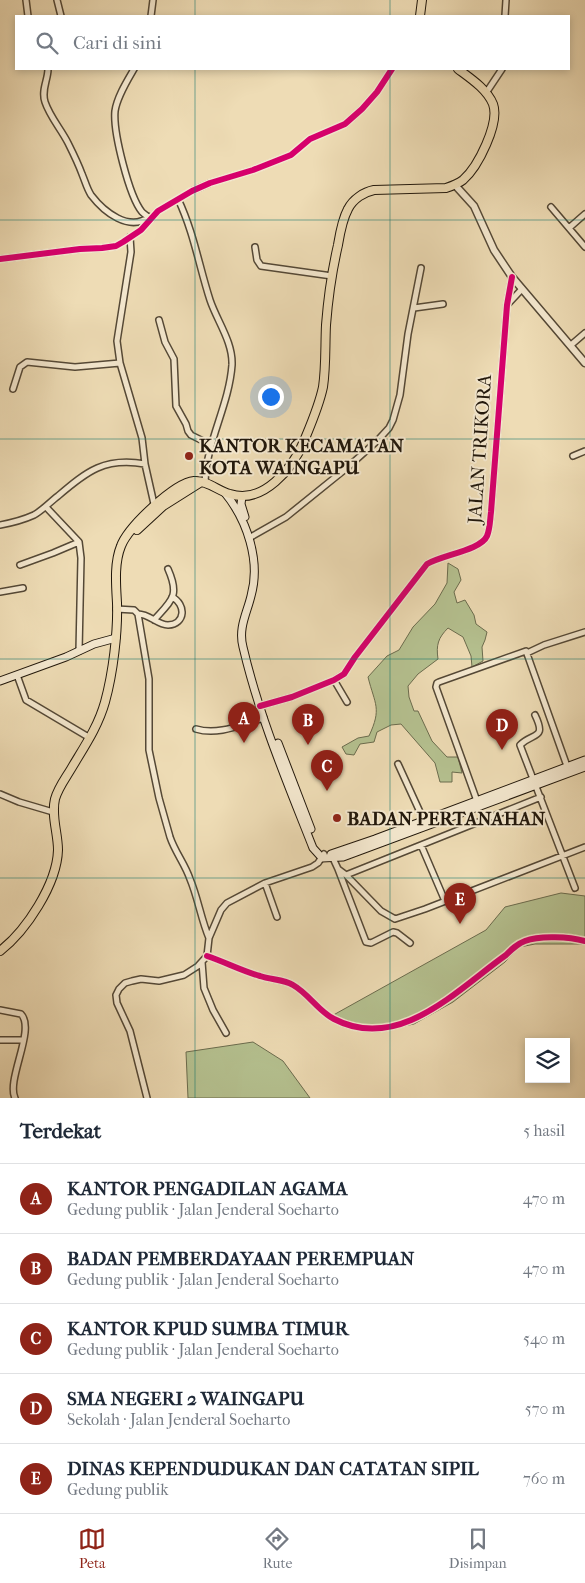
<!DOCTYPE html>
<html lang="id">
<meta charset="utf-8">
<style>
:root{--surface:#fff;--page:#f2f2f3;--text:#1f2937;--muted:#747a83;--line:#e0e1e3;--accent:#8f2418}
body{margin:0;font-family:"IM FELL French Canon",serif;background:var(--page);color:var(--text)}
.controls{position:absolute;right:15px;bottom:15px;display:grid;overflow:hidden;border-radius:0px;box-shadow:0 2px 8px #0003}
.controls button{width:45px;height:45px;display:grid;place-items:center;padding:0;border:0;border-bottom:1px solid var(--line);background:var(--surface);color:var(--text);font:25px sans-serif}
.you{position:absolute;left:270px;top:396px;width:18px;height:18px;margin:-12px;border:4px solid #fff;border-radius:50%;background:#1a73e8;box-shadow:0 0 0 8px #1a73e833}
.badge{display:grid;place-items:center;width:32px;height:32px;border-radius:50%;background:var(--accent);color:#fff;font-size:16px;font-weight:700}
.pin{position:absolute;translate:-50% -41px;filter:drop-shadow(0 1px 2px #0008)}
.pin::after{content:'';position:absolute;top:26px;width:18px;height:15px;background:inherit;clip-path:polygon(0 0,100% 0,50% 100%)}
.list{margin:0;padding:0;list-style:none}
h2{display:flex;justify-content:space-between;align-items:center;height:65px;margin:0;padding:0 20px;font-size:21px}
h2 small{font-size:16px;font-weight:400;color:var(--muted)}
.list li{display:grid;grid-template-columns:32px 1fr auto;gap:15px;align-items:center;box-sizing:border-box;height:70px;padding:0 20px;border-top:1px solid var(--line)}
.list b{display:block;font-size:19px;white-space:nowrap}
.list p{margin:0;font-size:16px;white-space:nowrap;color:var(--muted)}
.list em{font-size:16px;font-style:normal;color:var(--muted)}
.icon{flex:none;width:28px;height:28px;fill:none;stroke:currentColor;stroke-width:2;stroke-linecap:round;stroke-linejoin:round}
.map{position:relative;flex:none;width:585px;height:1098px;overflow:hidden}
.search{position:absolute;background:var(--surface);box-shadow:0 2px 8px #0003;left:15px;right:15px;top:15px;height:55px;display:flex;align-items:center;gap:12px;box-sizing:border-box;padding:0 18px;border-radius:0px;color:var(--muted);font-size:19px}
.sheet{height:415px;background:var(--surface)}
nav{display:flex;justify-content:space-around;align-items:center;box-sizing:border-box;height:70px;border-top:1px solid var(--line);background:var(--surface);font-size:14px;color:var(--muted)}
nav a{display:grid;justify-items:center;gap:2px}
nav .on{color:var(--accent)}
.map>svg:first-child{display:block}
</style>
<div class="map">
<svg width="585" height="1098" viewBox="0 0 585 1098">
<rect width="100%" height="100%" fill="#eedcb5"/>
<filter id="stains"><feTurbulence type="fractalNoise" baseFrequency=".004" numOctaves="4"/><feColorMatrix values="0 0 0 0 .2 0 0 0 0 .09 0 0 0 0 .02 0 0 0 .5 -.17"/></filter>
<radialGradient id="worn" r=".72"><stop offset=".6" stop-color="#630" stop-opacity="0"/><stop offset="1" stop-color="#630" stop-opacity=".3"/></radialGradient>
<path fill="#b5c190" stroke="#6b6c4e" d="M448,563L458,569L461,580L454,592L457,603L465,600L474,615L476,624L487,632L485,640L482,647L483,661L472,667L471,656L463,637L448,628C438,638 436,645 438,659L418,674L408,686L409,697L414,711H418L432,741L447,757H458L462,773L452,772V782H440L435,763L401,724L391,725L377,732L374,742L360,744L354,755L346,754L342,747L358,738L369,736C382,708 375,705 368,677L387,656L399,650L413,627L435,604L447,583Z
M561,893L585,896V944H535L520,947L505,962L453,1002L414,1024L380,1031L350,1028L328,1018L486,930L505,907Z
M253,1042L283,1061L310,1098H188L186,1052Z"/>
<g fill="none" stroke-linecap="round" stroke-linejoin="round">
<g stroke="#544836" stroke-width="8">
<path id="minor" d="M26,0L28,16
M57,0L61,16
M151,16L153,0
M505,16L506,0
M48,69C48,80 41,90 45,102C50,117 61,129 68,143C73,153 78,163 82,174C85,181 87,189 91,195C104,212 129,232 149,217
M134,69C127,81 117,97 115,111C113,132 129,196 142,212C145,215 148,217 152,218
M486,93L502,69
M178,199C194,233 199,266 210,300C217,321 233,342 232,365C229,406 206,442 205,483
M551,207L585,247
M569,228L585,214
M130,237L131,252L117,341L120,363L142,438L145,464L154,504
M255,247L257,260L261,266L332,276
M0,259L80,249L102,248L116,246L123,242L141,230L158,211L192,191L210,183L253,170L291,155L310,139L345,124L362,109L377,92L392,69
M507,305L522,289
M414,308L443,304
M159,320L165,342L174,359L176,406L186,424L188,431L191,435L211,445
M571,345L585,333
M13,389L20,367L27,362L75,367L120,363
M573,456L585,451
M46,507L79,542L81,558L79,651
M0,525C11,523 23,520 34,515C43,510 50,502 58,496C87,471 105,457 145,464
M249,538L286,517L348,467L377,441L389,428L393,420L400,395L408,334L421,268
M20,565L53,553L79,542
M0,592L23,588
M116,609L134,610L138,614L149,679V750L159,798L170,837C175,852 185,864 190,879C198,898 201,919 209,938
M138,614C150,614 157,625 168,625C186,624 186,604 172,597
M154,620C172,600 180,596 168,569
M527,653L544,645L585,632
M17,675L26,700L90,738
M334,680L347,702
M260,706L292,697L334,680L344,674L355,657L427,564C442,555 481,550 487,536C490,529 490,520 491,512L507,305L512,277
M535,715C547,740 533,732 520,745L575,888
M196,729C219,736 242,724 264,718
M398,764L425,823
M0,794L19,802L53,812
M477,801L436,687L437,683L439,682L526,651L567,766
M421,845L445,901
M332,856L338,869L346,875L381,911L395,919L425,909L585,847
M338,869L366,942L371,943L393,932L397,933L410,943
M346,875L541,797
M265,883L277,917
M207,956C225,962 242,971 260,976C271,980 284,979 293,985C309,994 318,1011 334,1019C399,1053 458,989 506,955C512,949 517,944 525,941C540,935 570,937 585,941
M202,962L204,988L213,1010L226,1033
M0,1010L21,1014C36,1029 6,1080 15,1098
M0,1040H23
M147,1098L130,1031L117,1003L116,995L119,989L125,983L132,981L141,979L159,981L184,975L198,966L207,956L209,938L221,910L227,903L265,883L312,867L318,863L324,854"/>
</g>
<g stroke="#544836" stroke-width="9">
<path id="tertiary" d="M455,185L474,206L494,250L512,277L585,363"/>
</g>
<g stroke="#21170b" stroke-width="9">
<path id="secondary" d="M225,493C247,520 261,561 251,596C247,613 238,628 243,647C259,716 287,782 313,848L322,858L343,857L585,767
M242,496L241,504L245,517
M0,681L66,657L94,644L116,638
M278,743L311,829
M331,854L375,839L585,760"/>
</g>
<g stroke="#21170b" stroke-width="10">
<path id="trunk" d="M420,16L422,0
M137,530L163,506L201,482
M0,951C26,931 57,884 58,850C58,833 51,816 55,799C58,788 65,779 71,769C84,747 98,727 105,702C113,673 118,632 117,603C116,585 114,563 121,546C128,527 174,483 194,481C207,480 218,491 230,494C263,505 293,468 304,441C311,424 319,406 323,387C326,367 325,346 326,325C328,299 332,271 338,245C340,233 342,220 348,209C353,199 364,192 374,190L446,188C452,186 458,184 463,180C478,167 500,123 493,104C487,89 470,78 458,69"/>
</g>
<use href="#minor" stroke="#f4e8cf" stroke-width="5"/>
<use href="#tertiary" stroke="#f4e8cf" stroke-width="6"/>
<use href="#secondary" stroke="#f4e8cf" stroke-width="7"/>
<use href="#trunk" stroke="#eedcb5" stroke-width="8"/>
<g stroke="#f4e8cf" stroke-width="9">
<path id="cycleway" d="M0,259L80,249L102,248L116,246L123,242L141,230L158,211L192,191L210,183L253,170L291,155L310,139L345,124L362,109L377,92L392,69
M260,706L292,697L334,680L344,674L355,657L427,564C442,555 481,550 487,536C490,529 490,520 491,512L507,305L512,277
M207,956C225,962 242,971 260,976C271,980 284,979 293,985C309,994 318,1011 334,1019C399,1053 458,989 506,955C512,949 517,944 525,941C540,935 570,937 585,941"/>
</g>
<use href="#cycleway" stroke="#d6006c" stroke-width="6"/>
</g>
<path fill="none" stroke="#0f766e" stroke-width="1" stroke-opacity="0.55" d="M195,0V16M390,0V16M195,69V1098M390,69V1098M0,220H585M0,439H585M0,659H585M0,878H585"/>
<g fill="#8f2418" stroke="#f4e8cf" stroke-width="2">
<circle cx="189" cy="456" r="5"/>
<circle cx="337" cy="818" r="5"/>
</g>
<g text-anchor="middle" stroke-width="4" stroke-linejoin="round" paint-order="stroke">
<g font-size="19" font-weight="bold" fill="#21170b" stroke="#f4e8cf" text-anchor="start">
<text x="199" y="452">KANTOR KECAMATAN<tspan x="199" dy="22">KOTA WAINGAPU</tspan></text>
<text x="347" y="825">BADAN PERTANAHAN</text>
</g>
<g font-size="19" fill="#21170b" stroke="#f4e8cf">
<text transform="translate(479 449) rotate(-86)" y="7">JALAN TRIKORA</text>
</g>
</g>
<rect width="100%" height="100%" filter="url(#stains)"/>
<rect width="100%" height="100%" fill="url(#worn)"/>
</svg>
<div class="controls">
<button><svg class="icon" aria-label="layers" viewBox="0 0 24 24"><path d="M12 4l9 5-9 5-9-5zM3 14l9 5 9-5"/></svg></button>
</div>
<div class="you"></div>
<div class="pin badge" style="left:244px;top:743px">A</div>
<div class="pin badge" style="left:308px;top:745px">B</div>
<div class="pin badge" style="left:327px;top:791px">C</div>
<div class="pin badge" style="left:502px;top:750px">D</div>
<div class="pin badge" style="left:460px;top:924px">E</div>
<div class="search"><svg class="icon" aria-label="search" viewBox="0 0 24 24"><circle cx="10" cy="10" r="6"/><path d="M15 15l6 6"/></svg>Cari di sini</div>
</div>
<section class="sheet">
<h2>Terdekat<small>5 hasil</small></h2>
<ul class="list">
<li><span class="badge">A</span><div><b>KANTOR PENGADILAN AGAMA</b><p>Gedung publik · Jalan Jenderal Soeharto</p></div><em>470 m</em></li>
<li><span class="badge">B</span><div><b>BADAN PEMBERDAYAAN PEREMPUAN</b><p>Gedung publik · Jalan Jenderal Soeharto</p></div><em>470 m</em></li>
<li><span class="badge">C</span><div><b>KANTOR KPUD SUMBA TIMUR</b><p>Gedung publik · Jalan Jenderal Soeharto</p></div><em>540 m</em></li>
<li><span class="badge">D</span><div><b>SMA NEGERI 2 WAINGAPU</b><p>Sekolah · Jalan Jenderal Soeharto</p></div><em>570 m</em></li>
<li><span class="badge">E</span><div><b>DINAS KEPENDUDUKAN DAN CATATAN SIPIL</b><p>Gedung publik</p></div><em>760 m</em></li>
</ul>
</section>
<nav>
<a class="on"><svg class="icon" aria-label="map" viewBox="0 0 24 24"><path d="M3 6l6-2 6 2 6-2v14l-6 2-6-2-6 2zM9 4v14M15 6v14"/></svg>Peta</a>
<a><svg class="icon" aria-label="directions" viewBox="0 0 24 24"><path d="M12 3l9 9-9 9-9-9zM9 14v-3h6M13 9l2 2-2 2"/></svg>Rute</a>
<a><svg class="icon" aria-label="saved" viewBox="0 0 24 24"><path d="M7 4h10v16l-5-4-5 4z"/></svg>Disimpan</a>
</nav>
